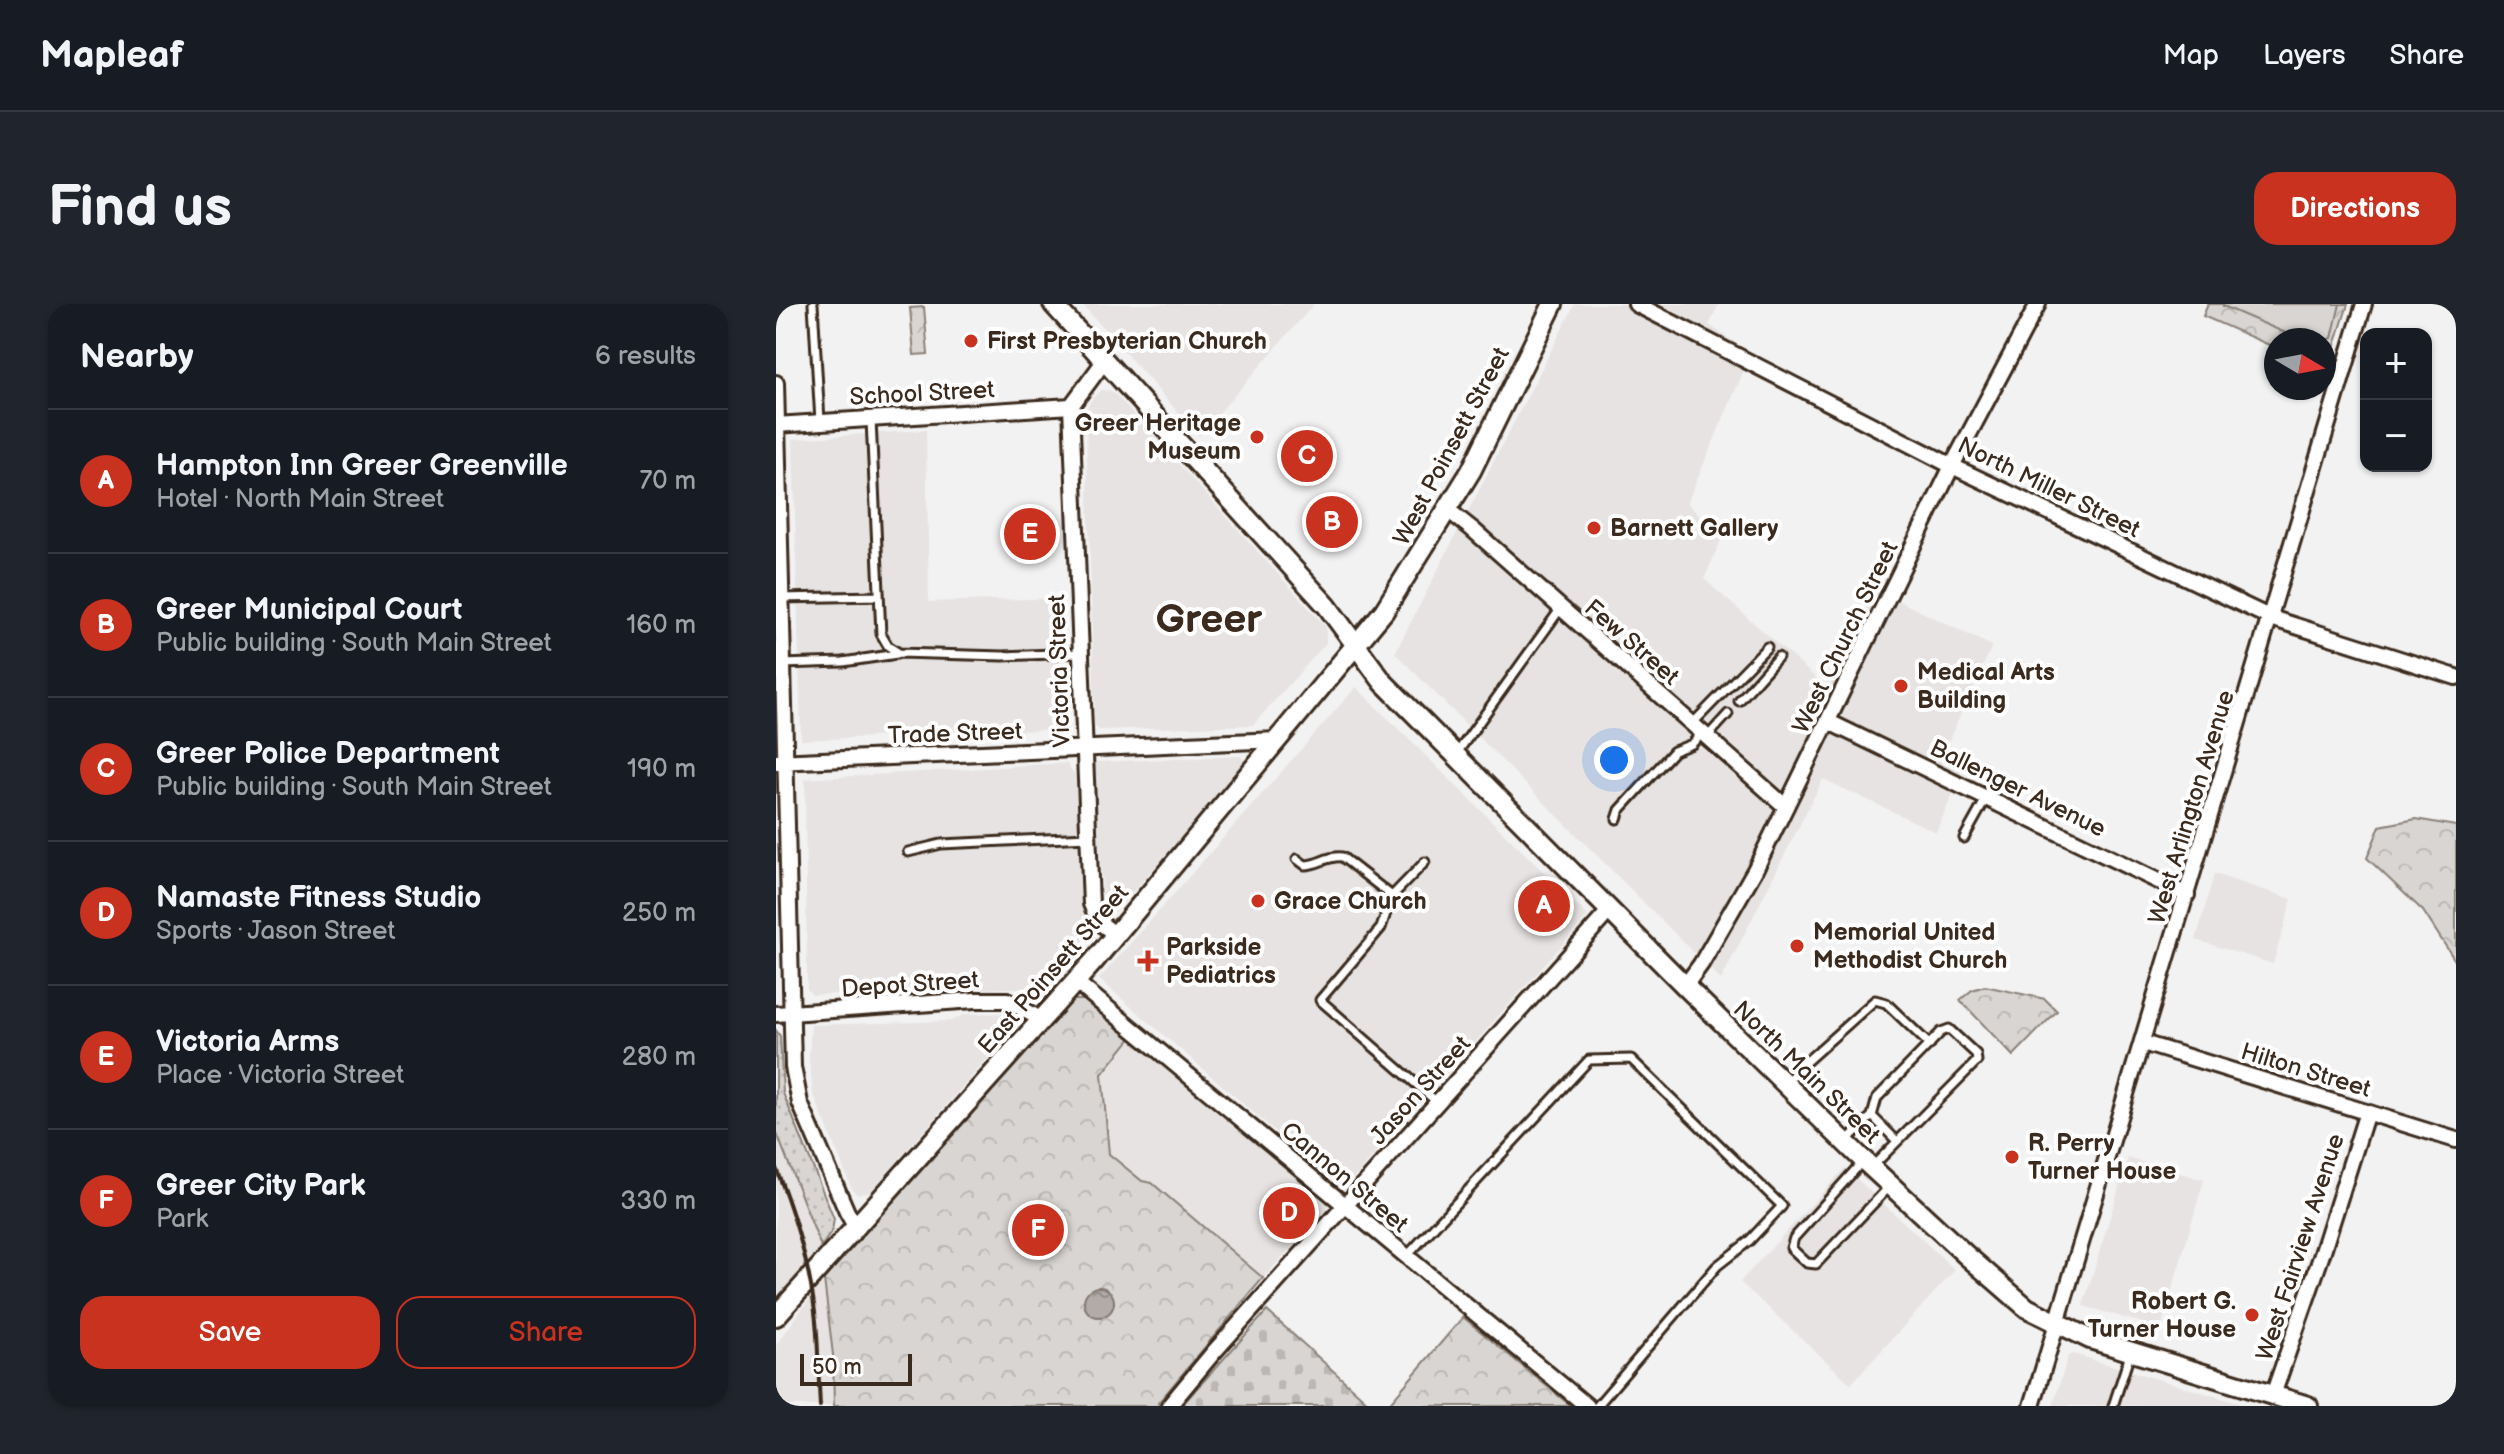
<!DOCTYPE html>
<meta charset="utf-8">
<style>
:root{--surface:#171b24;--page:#20242c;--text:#f1f3f6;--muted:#9ea1a6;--line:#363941;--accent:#c8321e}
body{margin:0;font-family:"Balsamiq Sans",sans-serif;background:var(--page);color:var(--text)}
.controls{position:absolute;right:24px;top:24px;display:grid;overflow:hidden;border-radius:16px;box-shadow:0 2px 6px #0004}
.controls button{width:72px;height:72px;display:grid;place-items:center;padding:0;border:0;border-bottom:2px solid var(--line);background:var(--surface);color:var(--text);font:40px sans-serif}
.compass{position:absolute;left:1488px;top:24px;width:72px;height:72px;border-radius:50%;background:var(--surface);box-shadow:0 2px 6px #0004;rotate:100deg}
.scale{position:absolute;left:24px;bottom:20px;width:112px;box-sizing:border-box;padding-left:8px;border:4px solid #3b2a1e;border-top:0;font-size:22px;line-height:28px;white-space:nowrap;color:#3b2a1e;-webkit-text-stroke:6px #fff;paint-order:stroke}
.you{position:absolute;left:838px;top:456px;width:28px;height:28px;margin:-20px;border:6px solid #fff;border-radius:50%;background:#1a73e8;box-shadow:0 0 0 12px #1a73e833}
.badge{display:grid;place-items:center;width:52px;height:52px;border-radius:50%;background:var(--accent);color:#fff;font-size:26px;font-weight:700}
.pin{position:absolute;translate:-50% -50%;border:4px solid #fff;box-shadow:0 2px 8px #0006}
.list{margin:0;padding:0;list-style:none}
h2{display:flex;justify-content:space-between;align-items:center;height:104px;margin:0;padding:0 32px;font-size:34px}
h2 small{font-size:26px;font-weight:400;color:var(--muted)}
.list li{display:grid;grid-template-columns:52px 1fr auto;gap:24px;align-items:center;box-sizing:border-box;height:144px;padding:0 32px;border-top:2px solid var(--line)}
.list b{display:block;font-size:30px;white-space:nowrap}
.list p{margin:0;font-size:26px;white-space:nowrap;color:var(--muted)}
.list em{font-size:26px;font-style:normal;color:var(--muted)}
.actions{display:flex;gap:16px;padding:24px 32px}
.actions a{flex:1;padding:18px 0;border:2px solid var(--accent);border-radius:24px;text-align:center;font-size:28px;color:var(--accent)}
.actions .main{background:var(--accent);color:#fff}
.map{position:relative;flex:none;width:1680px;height:1102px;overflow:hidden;border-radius:24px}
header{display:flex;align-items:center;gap:48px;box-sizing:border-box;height:112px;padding:0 40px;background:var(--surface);border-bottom:2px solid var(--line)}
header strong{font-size:38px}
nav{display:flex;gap:44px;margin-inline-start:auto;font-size:28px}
.intro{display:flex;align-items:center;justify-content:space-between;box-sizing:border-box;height:192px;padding:0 48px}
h1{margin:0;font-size:56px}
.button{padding:20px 36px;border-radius:24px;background:var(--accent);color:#fff;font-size:28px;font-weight:700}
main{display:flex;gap:48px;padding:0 48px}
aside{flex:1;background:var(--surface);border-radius:24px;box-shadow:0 2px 6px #0004}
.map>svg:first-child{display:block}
</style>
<header>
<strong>Mapleaf</strong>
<nav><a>Map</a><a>Layers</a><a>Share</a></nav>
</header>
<div class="intro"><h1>Find us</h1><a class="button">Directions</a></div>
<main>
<aside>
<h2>Nearby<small>6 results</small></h2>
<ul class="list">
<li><span class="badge">A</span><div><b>Hampton Inn Greer Greenville</b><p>Hotel · North Main Street</p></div><em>70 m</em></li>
<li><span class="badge">B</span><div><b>Greer Municipal Court</b><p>Public building · South Main Street</p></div><em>160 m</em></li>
<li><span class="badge">C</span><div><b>Greer Police Department</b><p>Public building · South Main Street</p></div><em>190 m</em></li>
<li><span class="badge">D</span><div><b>Namaste Fitness Studio</b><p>Sports · Jason Street</p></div><em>250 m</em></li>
<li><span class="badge">E</span><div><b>Victoria Arms</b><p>Place · Victoria Street</p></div><em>280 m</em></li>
<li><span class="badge">F</span><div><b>Greer City Park</b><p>Park</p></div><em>330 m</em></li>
</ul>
<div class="actions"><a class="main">Save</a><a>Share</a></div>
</aside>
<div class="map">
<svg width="1680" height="1102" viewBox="0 0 1680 1102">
<defs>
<pattern id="grass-dots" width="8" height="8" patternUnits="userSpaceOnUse" patternTransform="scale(2)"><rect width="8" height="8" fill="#d8d5d2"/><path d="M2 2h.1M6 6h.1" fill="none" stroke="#bab7b4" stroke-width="1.8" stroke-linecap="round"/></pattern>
<pattern id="forest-crowns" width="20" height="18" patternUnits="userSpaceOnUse" patternTransform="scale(2)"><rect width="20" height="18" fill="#d8d5d2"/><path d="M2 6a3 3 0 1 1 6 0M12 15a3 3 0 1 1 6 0" fill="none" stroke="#bab7b4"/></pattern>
<pattern id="cemetery-stones" width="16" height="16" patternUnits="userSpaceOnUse" patternTransform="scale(2)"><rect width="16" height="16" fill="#d8d5d2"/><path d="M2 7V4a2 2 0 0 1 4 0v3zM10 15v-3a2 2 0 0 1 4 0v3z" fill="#bab7b4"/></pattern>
<pattern id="water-ripples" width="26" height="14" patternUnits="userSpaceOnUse" patternTransform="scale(2)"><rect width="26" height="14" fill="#b2aba7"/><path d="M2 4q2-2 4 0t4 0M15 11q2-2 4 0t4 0" fill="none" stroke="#928b87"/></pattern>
</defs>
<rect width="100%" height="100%" fill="#f3f2f2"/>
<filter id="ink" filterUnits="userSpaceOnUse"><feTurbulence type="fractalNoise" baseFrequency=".0125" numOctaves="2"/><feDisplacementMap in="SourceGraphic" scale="16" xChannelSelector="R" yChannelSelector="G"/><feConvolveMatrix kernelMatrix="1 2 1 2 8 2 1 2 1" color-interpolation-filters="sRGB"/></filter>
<g filter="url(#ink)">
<path fill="#e6e3e2" d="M306,0H538L423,132Z
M799,0H943L933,21L975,50L911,199L946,234L928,275L1049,382L1094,283L1216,342L1166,451L1189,462L1160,528L1047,475L945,676L619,349Z
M325,86L336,87L341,92L550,323V339L477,421L323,426L319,422L310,120L311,104L316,95Z
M150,126L153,298L286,294L293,420L290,425L25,436L17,135Z
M580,383L812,612L567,886L323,675Z
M465,452L470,459L334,614L328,608L318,461L322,458Z
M290,459L299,471L307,604L322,623L306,645L266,683L36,691L31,685L29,475Z
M1438,570L1516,595L1497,660L1420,636Z
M229,709L235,711L242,720L94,888L81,890L76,885L37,789L33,755L35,721L176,717L189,710Z
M356,733L442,810L552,895V904L487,974L376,879L366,877L333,849L326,770Z
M0,827L45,943L26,973L0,998Z
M1352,854L1428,876L1385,1024L1307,1002Z
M1069,864L1179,966L1075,1080L964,978Z
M48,975L57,1051L58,1102H0V1041Z
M1297,1050L1472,1102H1277L1292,1052Z"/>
<path fill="url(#grass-dots)" stroke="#8a8078" stroke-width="2" d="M0,726L4,732L7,789L58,915L56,927L45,943L0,827Z"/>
<path fill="url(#forest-crowns)" stroke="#8a8078" stroke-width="2" d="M1432,0H1572L1551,67L1548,66V36H1500V44L1427,12Z
M148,3L152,50L138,51L134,4Z
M1640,515L1680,522V658L1647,607L1591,554L1604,522Z
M1209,682L1269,695L1281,707L1237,752L1184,696L1196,686Z
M297,696H309L356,733L326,770L333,850L366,877L376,879L487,974L382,1099L384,1102H58L57,1051L48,975Z
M687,1013L795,1102H611Z"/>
<path fill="url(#cemetery-stones)" stroke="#8a8078" stroke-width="2" d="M491,1007L596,1102H405Z"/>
<path fill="#d8d5d2" stroke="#8a8078" stroke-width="2" d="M1447,0H1564L1556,34L1548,38V36H1526L1447,2Z"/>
<path fill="url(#water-ripples)" stroke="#827770" stroke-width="2" d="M308 998a15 15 0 1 1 30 0a15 15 0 1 1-30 0Z"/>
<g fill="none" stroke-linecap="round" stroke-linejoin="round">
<g stroke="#3b2a1e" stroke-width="13">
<path id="lane" d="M37,0L44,117
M95,116L105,330L112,342L123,349L227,352L304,349
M4,294L103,292
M6,360L67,358L121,350
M963,397L1002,353
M917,419L991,343
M932,432L952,410
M681,449L785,304
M841,515L844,506L898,447L916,440L927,428
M1188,534L1211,493
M132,548L165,540L312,533
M521,555L529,561C543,561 552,551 566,553L616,592
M649,558L616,592L605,624L544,696L662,799
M1010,779L1023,764L1099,696L1110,699L1154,741
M1096,812L1121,837
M1070,837L1096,812L1101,794L1165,728L1173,725L1200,750L1201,757L1097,862
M1087,857L1018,934L1015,944L1031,959L1040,960L1113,883
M630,953L813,756L855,755L1006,902L973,937L941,962L821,1102
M1337,1102L1354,1050"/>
</g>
<g stroke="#3b2a1e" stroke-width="20">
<path id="street" d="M860,0L1176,162L1495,314L1680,373
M329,56L295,102L315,600L323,618L340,631
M0,79L17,763L24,799L71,908L79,922
M0,121L295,102
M672,206L696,225L1010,503
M1053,418L1411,591
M0,458L502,436
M300,678L811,1102
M909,682L925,660L979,566L1176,162L1262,0
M0,710L199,696H231L266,716
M1367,739L1680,836
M1497,1091L1545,953L1591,808
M393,1102L437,1049L833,607
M1256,1102L1588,0"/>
</g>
<g stroke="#3b2a1e" stroke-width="24">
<path id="secondary" d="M277,0L551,302L607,378L909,682L1082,851L1190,951L1251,1004L1314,1035L1532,1102
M0,1012L318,657L608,307L695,167L777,0"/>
</g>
<use href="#lane" stroke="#fff" stroke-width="7"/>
<use href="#street" stroke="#fff" stroke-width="14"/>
<use href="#secondary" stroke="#fff" stroke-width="18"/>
<path stroke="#3b2a1e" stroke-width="4" d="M0,864C18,910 33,959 39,1008C43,1039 42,1071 44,1102"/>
</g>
</g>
<g fill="#c8321e" stroke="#fff" stroke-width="3">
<circle cx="195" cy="37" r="8"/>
<circle cx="481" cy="133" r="8"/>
<circle cx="818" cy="224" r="8"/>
<circle cx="1125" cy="382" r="8"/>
<circle cx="482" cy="597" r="8"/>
<circle cx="1021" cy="642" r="8"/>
<path d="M368 645h8v8h8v8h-8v8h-8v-8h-8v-8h8z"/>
<circle cx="1236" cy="853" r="8"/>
<circle cx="1476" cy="1011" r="8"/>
</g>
<g text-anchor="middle" stroke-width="8" stroke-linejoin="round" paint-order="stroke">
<g font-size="24" font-weight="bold" fill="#3b2a1e" stroke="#fff" text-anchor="start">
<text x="211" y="45">First Presbyterian Church</text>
<text x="465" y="127" text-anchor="end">Greer Heritage<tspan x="465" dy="28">Museum</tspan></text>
<text x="834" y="232">Barnett Gallery</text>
<text x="1141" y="376">Medical Arts<tspan x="1141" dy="28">Building</tspan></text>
<text x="498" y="605">Grace Church</text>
<text x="1037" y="636">Memorial United<tspan x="1037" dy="28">Methodist Church</tspan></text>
<text x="390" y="651">Parkside<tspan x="390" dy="28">Pediatrics</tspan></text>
<text x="1252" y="847">R. Perry<tspan x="1252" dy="28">Turner House</tspan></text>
<text x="1460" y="1005" text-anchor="end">Robert G.<tspan x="1460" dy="28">Turner House</tspan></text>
</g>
<g font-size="24" fill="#3b2a1e" stroke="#fff">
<text transform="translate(146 89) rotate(-3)" y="8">School Street</text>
<text transform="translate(675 142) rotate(-62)" y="8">West Poinsett Street</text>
<text transform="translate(1273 183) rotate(26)" y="8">North Miller Street</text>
<text transform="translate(1069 333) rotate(-64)" y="8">West Church Street</text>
<text transform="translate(856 338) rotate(41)" y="8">Few Street</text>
<text transform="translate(283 367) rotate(-92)" y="8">Victoria Street</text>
<text transform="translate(179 429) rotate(-2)" y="8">Trade Street</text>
<text transform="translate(1242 484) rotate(26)" y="8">Ballenger Avenue</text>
<text transform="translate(1415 503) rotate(-73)" y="8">West Arlington Avenue</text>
<text transform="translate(277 665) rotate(-49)" y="8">East Poinsett Street</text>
<text transform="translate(134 680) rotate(-4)" y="8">Depot Street</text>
<text transform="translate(1530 766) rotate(17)" y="8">Hilton Street</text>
<text transform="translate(1031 768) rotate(44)" y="8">North Main Street</text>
<text transform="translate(644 786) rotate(-48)" y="8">Jason Street</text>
<text transform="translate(569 873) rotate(40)" y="8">Cannon Street</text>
<text transform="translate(1524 943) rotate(-72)" y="8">West Fairview Avenue</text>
</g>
<g font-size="40" font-weight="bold" fill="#3b2a1e" stroke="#fff">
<text x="433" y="328">Greer</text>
</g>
</g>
</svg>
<div class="controls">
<button>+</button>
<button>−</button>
</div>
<svg class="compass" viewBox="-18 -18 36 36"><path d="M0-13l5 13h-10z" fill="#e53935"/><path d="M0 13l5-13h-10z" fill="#9ea1a6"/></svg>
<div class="scale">50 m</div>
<div class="you"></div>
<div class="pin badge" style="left:768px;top:602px">A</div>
<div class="pin badge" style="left:556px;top:218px">B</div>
<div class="pin badge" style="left:531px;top:152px">C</div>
<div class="pin badge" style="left:513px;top:909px">D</div>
<div class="pin badge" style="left:254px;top:230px">E</div>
<div class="pin badge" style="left:262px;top:926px">F</div>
</div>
</main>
